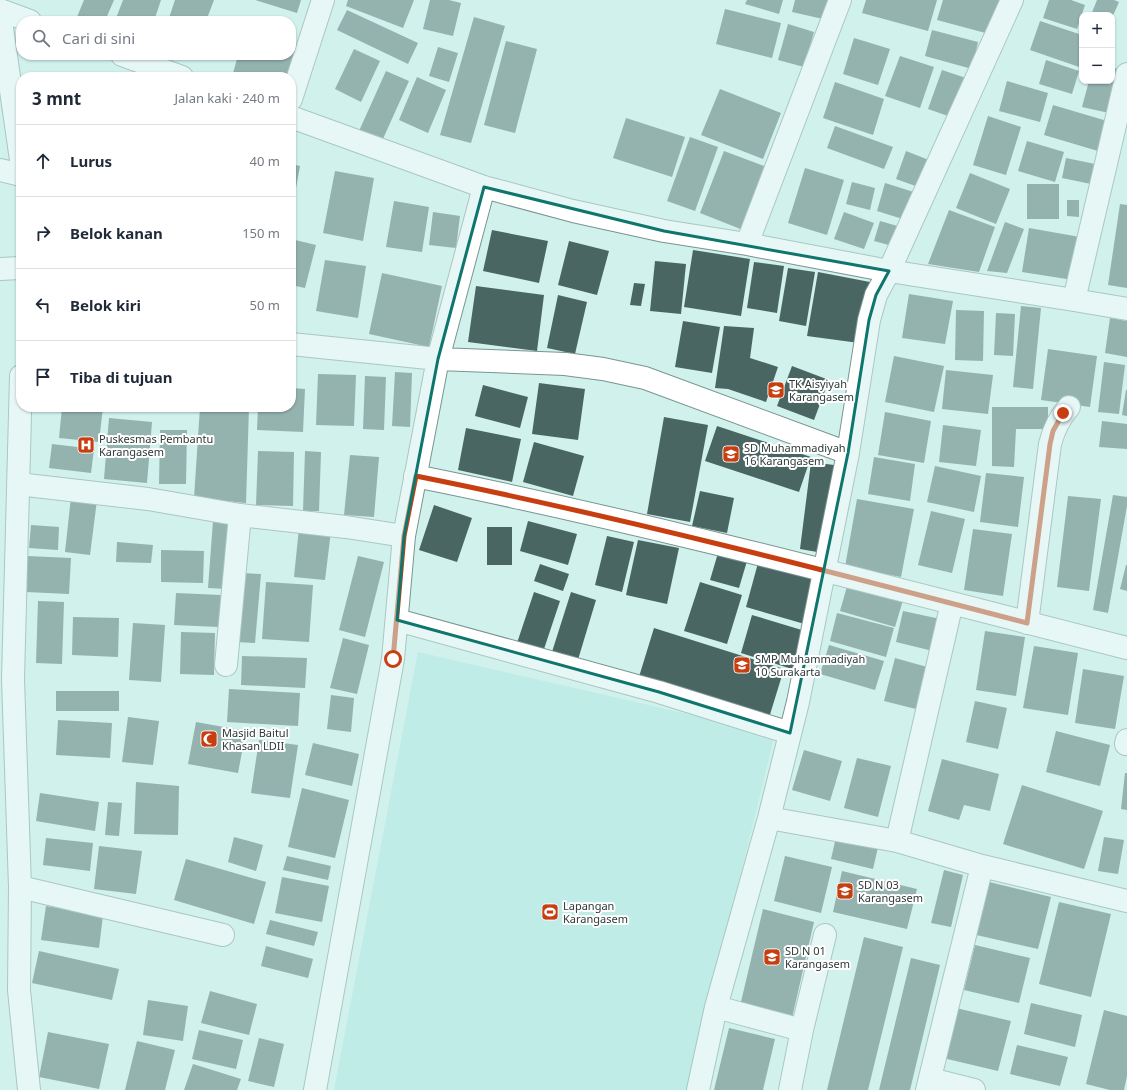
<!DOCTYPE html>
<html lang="id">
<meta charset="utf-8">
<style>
:root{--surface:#fff;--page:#f2f2f3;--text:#1f2937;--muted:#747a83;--line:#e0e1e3}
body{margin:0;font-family:"Noto Sans",sans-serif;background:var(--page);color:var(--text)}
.controls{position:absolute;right:12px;top:12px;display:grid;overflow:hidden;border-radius:8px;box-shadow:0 1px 3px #0004}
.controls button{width:36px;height:36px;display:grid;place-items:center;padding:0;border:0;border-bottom:1px solid var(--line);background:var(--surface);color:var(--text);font:20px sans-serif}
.stop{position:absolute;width:12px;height:12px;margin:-9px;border:3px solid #c73f11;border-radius:50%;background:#fff}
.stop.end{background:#c73f11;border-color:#fff;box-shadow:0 1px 4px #0008}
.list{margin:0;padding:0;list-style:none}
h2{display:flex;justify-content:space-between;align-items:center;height:52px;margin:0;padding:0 16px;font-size:17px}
h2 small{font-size:13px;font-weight:400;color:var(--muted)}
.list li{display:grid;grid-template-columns:26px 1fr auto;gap:12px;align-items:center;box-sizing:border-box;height:72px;padding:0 16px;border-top:1px solid var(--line)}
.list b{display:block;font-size:15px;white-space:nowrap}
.list em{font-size:13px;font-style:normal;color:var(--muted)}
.icon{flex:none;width:22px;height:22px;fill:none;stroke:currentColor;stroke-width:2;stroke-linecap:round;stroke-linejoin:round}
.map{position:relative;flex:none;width:1127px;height:1090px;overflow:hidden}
.search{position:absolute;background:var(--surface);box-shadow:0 1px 3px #0004;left:16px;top:16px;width:280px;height:44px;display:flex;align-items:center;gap:10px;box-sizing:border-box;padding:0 14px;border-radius:16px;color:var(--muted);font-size:15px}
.panel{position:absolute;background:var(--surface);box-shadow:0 1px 3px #0004;left:16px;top:72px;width:280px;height:340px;border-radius:16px}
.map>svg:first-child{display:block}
</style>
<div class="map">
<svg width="1127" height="1090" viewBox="0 0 1127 1090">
<rect width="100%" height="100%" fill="#d1f1ed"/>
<path fill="#a9e6df" d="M418,652L775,734L688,1090H334Z"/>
<path fill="#4a6663" d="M84,0H114L105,21H88L77,17Z
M123,0H161L154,21H115Z
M175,0H214L206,21H168Z
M255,0H301L297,13Z
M348,0H414L403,28L346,6Z
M430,0H449L461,3L453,36L423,29Z
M747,0H783L779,14L745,4Z
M795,0H828L823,19L792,12Z
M866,0H937L928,31L862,13Z
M943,0H1002L993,35L937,20Z
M1049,0H1071L1085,5L1077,29L1043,18Z
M1097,0H1114L1119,2L1112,18V15H1091Z
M725,9L781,23L772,58L716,44Z
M347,10L418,43L408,64L337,30Z
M474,17L505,26L471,143L440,135Z
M1040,21L1082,35V68L1030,50Z
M788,24L814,32L804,67L778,60Z
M932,30L978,42L972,69L925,56Z
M854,38L890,49L878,85L843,74Z
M506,41L537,49L515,133L484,125Z
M438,47L458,53L449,82L429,76Z
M291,49L299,51L292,77H232L238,55H291Z
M354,49L380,61L361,102L335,89Z
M900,56L934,67L920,108L885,96Z
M1046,60L1079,71L1072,94L1039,84Z
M1112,68L1119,69L1109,113L1082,107L1089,81H1112Z
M942,70L966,78L951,117L928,109Z
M386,71L409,81L382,141L359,131Z
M417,77L446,90L428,133L399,120Z
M1007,81L1048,93L1040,122L999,111Z
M835,82L884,99L873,135L823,118Z
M720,89L781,113L763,159L701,135Z
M1053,105L1107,121L1098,151L1044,135Z
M988,116L1021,127L1006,175L973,165Z
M626,118L685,137L672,177L613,158Z
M835,126L893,147L884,169L827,148Z
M690,137L718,147L695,211L667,201Z
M1027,141L1064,152L1055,182L1018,171Z
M724,151L767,167L743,230L700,213Z
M906,151L934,162L924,189L896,179Z
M1066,158L1095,164L1091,184L1062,178Z
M291,164L300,166L292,210H291Z
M805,168L844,180L827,235L788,223Z
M335,171L374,178L363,241L323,233Z
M970,173L1010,189L996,224L956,208Z
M852,182L875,188L870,210L846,204Z
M885,183L917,193L909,221L877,211Z
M1027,184H1059V219H1027Z
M1067,200H1079V217L1067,216Z
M394,201L429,207L422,252L386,247Z
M1120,204L1127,205V288L1108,285Z
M949,210L995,227L979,272L928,264Z
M433,212L460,216L456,248L429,245Z
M844,212L874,223L864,249L834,239Z
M880,221L901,227L896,247L874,241Z
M1005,222L1024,229L1007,273L987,271Z
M1029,228L1080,237L1073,280L1022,272Z
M492,230L548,241L539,283L483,271Z
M291,239L316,245L305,288L291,285Z
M569,241L609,251L597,295L558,285Z
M693,250L750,259L741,316L684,307Z
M325,260L366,266L358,318L316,311Z
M655,261L686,264L681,314L650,311Z
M754,262L784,266L777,313L747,308Z
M788,268L815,272L806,326L779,321Z
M818,272L870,282L859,343L807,336Z
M382,273L442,286L429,347L369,334Z
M634,283L645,284L641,306L630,305Z
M476,286L544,295L537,351L468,342Z
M909,294L953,301L945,344L902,338Z
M558,295L587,302L575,354L547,348Z
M1021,306L1041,308L1033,389L1013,387Z
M956,310L984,311L983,361L955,360Z
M996,313L1015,314L1013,356L994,355Z
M1110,318L1127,321V357L1105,353Z
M683,321L720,327L712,373L675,367Z
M724,326L754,328L750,358L778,367L766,402L728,389L715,388Z
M1048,349L1097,356L1090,407L1041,400Z
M894,356L944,366L934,412L885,402Z
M1104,362L1125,365L1119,414L1098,412Z
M792,366L829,380L814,420L777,406Z
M946,370L993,375L988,414L942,409Z
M395,372L412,373L410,427L392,426Z
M318,374L356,375L354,426L316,425Z
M365,376L386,377L384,430L363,429Z
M539,383L585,389L578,440L532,434Z
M483,385L528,397L520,428L475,416Z
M291,388L305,389L303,432L257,430L258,407H291Z
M1126,390H1127V416L1122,415Z
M62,407H103L99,442L59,438Z
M200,407H249L246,503L194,498Z
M992,407H1048V429H1016L1014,467L992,466Z
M885,412L931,421L924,463L878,455Z
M664,417L708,425L690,522L647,514Z
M109,418L152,422L147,483L104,479Z
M1102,421L1127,424V449L1099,447Z
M943,425L981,430L976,466L939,462Z
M717,426L811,457L799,492L705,461Z
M466,428L521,439L512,482L458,470Z
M160,430H187L186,484H159Z
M534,442L584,456L573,496L523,482Z
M52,444L94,449L91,473L49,468Z
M258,451L294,452L293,506L256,505Z
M305,451L321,452L319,511H303Z
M350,455L379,457L374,517L344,515Z
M874,457L915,464L910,501L868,494Z
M811,462L834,465L823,553L800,549Z
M935,466L981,476L974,512L927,502Z
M986,473L1024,477L1018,527L980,522Z
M700,491L734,498L727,533L692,526Z
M1113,495L1127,497V506L1108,613L1093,610Z
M1068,496L1101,499L1089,591L1057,587Z
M71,497L97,500L90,555L65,552Z
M857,499L914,509L901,577L845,567Z
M434,505L472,518L457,562L419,550Z
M931,511L965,519L952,573L918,565Z
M213,521L232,522L227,589L208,588Z
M528,521L577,534L568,565L520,551Z
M31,525L59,527L58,550L29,548Z
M487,527H512V565H487Z
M299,528L331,531L325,580L294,577Z
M973,529L1012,534L1003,596L964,590Z
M607,536L634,542L622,592L595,585Z
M638,540L679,548L667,604L626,595Z
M117,542L153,545L151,563L116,562Z
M161,550L204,551L203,583L161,582Z
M718,553L747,561L739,588L710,580Z
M27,556L71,558L69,594L26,592Z
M358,556L384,562L365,637L339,630Z
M758,563L821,582L808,625L746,607Z
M540,564L569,574L563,591L534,581Z
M1126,565H1127V591L1120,589Z
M241,573L261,574L255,643L236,642Z
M266,582L313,585L309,642L262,639Z
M700,582L742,595L727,644L684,631Z
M848,583L903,600L895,627L840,611Z
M534,592L560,601L541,658L515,649Z
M571,592L596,600L577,663L551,655Z
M176,593L221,595L219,627L174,625Z
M38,601L64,602L62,664L36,663Z
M903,611L945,620L937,652L896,642Z
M837,613L894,628L886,657L830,641Z
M752,615L805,631L792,669L741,653Z
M73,617L119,618L118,657L72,655Z
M133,623L165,625L161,682L129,680Z
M654,628L784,669L768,721L638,680Z
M985,631L1025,637L1016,696L976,690Z
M181,632L215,633L214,675L180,674Z
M343,638L369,645L357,694L330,688Z
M829,645L884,661L875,690L820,674Z
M1034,646L1078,653L1068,715L1023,708Z
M242,656L307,658L305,688L241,685Z
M895,658L927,667L916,709L884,701Z
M1083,669L1124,676L1115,729L1075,723Z
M229,689L300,693L298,726L227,722Z
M56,691H119V711H56Z
M331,695L354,698L351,732L327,729Z
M975,701L1007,708L998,749L966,742Z
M128,717L159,721L153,765L122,762Z
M58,720L112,723L110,758L56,755Z
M196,722L246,731L238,773L188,764Z
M1056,731L1110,745L1100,786L1046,772Z
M259,740L298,745L290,798L251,793Z
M313,743L359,754L352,786L305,775Z
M804,750L842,761L830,801L792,790Z
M857,758L891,766L878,817L844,808Z
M942,759L999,774L990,811L964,805L959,820L928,811Z
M1125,773H1127V810L1121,809Z
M136,782L179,786L178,835L134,834Z
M1022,785L1103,811L1084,869L1003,844Z
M302,788L349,800L335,858L288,847Z
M40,793L99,802L95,831L36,821Z
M108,802L122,803L119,836L105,835Z
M837,833L879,843L873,869L831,859Z
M234,837L263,845L256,871L228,862Z
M1104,837L1124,840L1118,874L1098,871Z
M46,838L93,843L90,871L43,865Z
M99,846L142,851L136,894L94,889Z
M287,856L331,866L328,880L283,870Z
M785,856L832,867L821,913L774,901Z
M186,859L266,882L254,924L174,900Z
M944,870L963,875L951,927L931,923Z
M842,871L917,889L907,929L833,912Z
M282,877L329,886L322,922L275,913Z
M985,881L1051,897L1038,949L972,934Z
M1059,902L1111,914L1091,997L1039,984Z
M46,906L103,915L99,948L41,940Z
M763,909L814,922L792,1018L740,1006Z
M270,920L318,932L314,946L266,934Z
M864,937L903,947L868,1090H827Z
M975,945L1030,958L1019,1003L964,990Z
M266,946L313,959L308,978L261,966Z
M39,951L119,969L112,1000L32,983Z
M911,958L940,965L910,1090H879Z
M210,991L257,1004L249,1035L201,1023Z
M148,1000L188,1006L183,1041L143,1035Z
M1031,1003L1082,1015L1075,1047L1024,1034Z
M956,1008L1011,1021L998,1071L943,1058Z
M1104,1010L1127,1016V1076L1124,1090H1110L1086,1084Z
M729,1028L775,1039L763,1090H714Z
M199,1030L243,1040L236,1069L192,1059Z
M48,1032L109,1044L99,1089L39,1077Z
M259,1038L284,1044L274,1087L248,1081Z
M137,1041L175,1050L165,1090H125Z
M1017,1045L1068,1057L1060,1086L1010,1074Z
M193,1064L241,1079L237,1090H184Z"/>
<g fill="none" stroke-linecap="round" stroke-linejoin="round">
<g stroke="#789591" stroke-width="24">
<path id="minor" d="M0,10L30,21
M0,14L21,160
M122,55L182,77
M291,99L323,0
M291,117L484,187L573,211L664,231L747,244L889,271L1074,300L1127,309
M0,170L21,175
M747,244L840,0
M0,269L21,268
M1074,300L1127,74
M291,344L438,359L565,364L603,369L645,378L848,453
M21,376L13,679L20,887L19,990L29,1090
M415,476C655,524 891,588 1127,648
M18,484L148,499L240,515L346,527L404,536
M397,620L659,692L790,733
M1027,623L1050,444C1054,429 1059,418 1069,407
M226,665L240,515
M1126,744L1127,740
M769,818L897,841L982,866L1127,901
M897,841L952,603
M20,887L223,935
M716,1007L802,1030
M930,1079L974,1090
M315,1090L393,659L404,536L438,359L484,187
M698,1090L716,1007L769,818L798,702L848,453L869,320L876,295L889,271L1012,0
M790,1090L802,1030L825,935
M927,1090L982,866"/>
</g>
<use href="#minor" stroke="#fff" stroke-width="22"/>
</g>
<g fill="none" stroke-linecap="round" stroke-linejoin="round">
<path stroke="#c73f11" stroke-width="5" d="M393,659L404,536L416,476C621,517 824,570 1027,623L1050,444L1053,431L1063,413"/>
</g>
<path d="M0 0H1127V1090H0ZM484,187L664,231L889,271L876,295L869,320L848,453L790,733L659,692L397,620L404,536L438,359Z" fill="#d1f1ed" fill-opacity=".55" fill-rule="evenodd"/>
<path fill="none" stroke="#0f766e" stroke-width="3" stroke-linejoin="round" d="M484,187L664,231L889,271L876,295L869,320L848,453L790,733L659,692L397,620L404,536L438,359Z"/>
<defs>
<g id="school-square" transform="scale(0.9)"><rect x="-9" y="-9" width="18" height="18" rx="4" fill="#c73f11" stroke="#fff"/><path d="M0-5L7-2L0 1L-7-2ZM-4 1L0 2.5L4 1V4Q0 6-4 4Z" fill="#fff"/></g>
<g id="hospital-square" transform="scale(0.9)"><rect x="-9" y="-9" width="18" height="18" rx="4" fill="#c73f11" stroke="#fff"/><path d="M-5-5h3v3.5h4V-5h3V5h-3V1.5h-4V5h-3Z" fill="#fff"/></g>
<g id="mosque-square" transform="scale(0.9)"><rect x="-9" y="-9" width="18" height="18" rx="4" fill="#c73f11" stroke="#fff"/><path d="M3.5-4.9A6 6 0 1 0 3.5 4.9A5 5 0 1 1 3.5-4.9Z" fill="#fff"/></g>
<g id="stadium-square" transform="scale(0.9)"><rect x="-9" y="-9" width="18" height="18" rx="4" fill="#c73f11" stroke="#fff"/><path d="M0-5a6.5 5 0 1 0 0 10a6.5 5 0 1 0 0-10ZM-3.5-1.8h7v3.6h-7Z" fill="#fff"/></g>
</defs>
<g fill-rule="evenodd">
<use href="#school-square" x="776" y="390"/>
<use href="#hospital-square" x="86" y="445"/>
<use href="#school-square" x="731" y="454"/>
<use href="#school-square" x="742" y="665"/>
<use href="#mosque-square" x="209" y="739"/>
<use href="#school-square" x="845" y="891"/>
<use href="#stadium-square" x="550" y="912"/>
<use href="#school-square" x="772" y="957"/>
</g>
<g text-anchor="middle" stroke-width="4" stroke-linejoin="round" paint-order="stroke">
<g font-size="11" fill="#2c3937" stroke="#fff" text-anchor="start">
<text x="789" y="388">TK Aisyiyah<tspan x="789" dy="13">Karangasem</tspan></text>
<text x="99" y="443">Puskesmas Pembantu<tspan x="99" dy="13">Karangasem</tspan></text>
<text x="744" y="452">SD Muhammadiyah<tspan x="744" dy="13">16 Karangasem</tspan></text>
<text x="755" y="663">SMP Muhammadiyah<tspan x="755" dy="13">10 Surakarta</tspan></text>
<text x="222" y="737">Masjid Baitul<tspan x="222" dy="13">Khasan LDII</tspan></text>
<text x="858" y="889">SD N 03<tspan x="858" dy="13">Karangasem</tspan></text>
<text x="563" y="910">Lapangan<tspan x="563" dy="13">Karangasem</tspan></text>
<text x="785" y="955">SD N 01<tspan x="785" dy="13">Karangasem</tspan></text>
</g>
</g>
</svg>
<div class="controls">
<button>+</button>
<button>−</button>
</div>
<div class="stop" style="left:393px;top:659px"></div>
<div class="stop end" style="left:1063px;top:413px"></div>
<div class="search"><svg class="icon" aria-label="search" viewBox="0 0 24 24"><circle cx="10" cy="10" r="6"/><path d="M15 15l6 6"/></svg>Cari di sini</div>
<section class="panel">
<h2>3 mnt<small>Jalan kaki · 240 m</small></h2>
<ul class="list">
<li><svg class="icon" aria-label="ahead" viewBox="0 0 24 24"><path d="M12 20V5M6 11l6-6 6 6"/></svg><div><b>Lurus</b></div><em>40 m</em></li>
<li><svg class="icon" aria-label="right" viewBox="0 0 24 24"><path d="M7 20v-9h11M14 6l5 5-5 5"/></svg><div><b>Belok kanan</b></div><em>150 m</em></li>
<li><svg class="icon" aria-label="left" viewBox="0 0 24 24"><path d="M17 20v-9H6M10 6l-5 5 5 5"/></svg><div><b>Belok kiri</b></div><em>50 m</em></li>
<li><svg class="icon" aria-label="arrive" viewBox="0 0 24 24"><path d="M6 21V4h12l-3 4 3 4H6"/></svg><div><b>Tiba di tujuan</b></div></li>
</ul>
</section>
</div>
